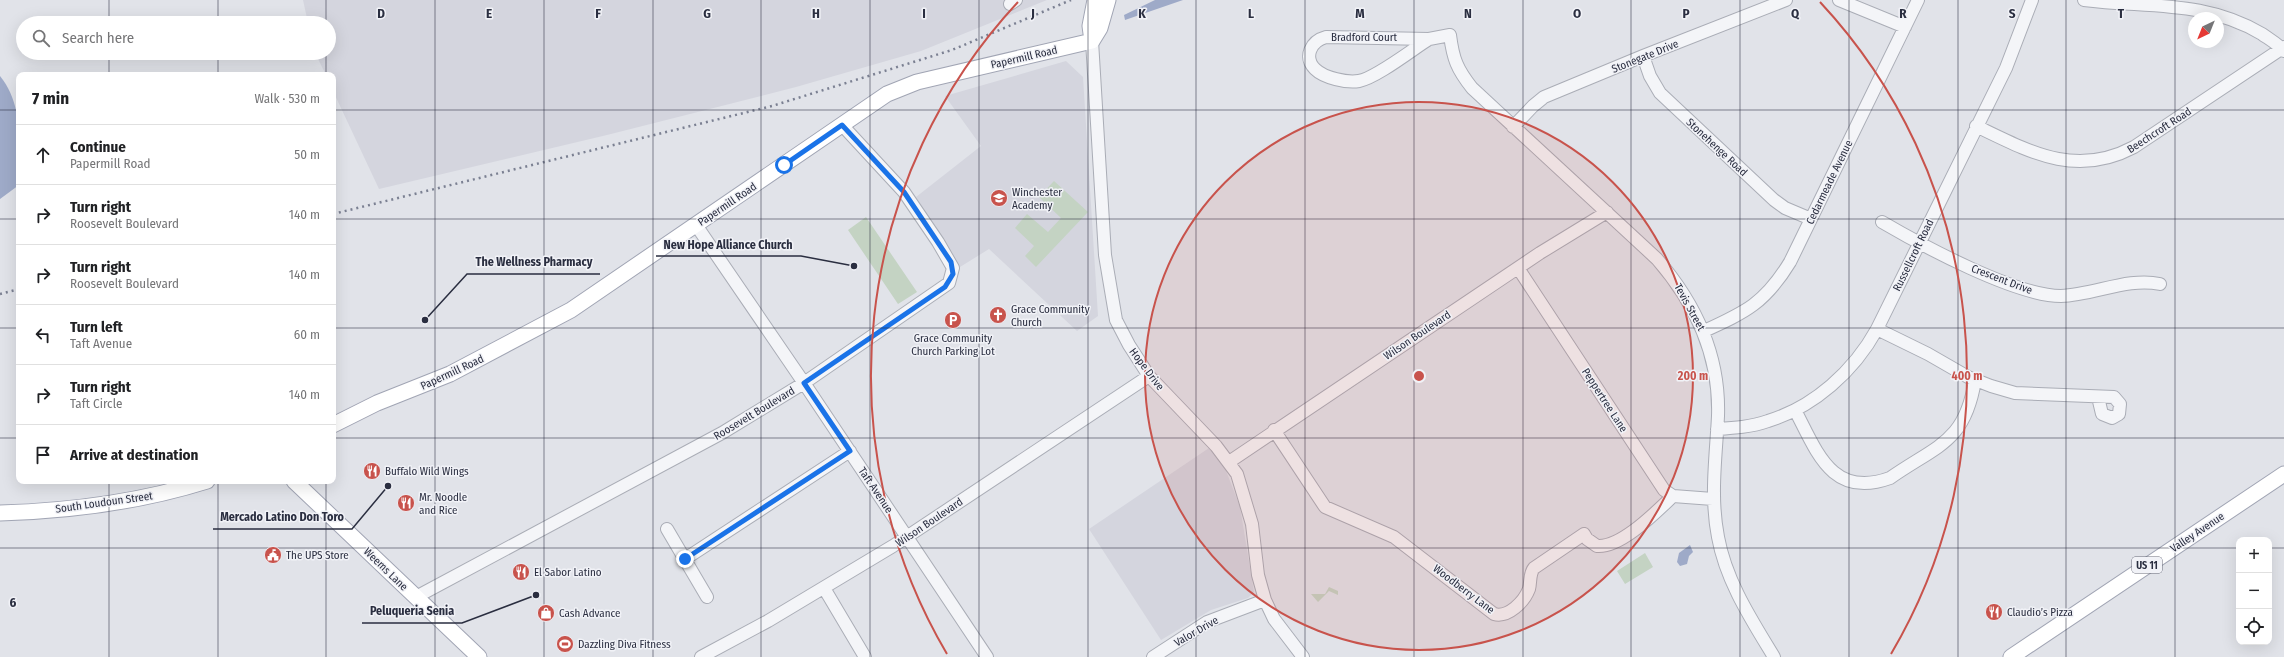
<!DOCTYPE html>
<meta charset="utf-8">
<style>
:root{--surface:#fff;--page:#f2f2f2;--text:#202124;--muted:#757577;--line:#e0e0e0}
body{margin:0;font-family:"Fira Sans Condensed",sans-serif;background:var(--page);color:var(--text)}
.controls{position:absolute;right:12px;bottom:12px;display:grid;overflow:hidden;border-radius:8px;box-shadow:0 4px 16px #0002}
.controls button{width:36px;height:36px;display:grid;place-items:center;padding:0;border:0;border-bottom:1px solid var(--line);background:var(--surface);color:var(--text);font:20px sans-serif}
.compass{position:absolute;left:2188px;top:12px;width:36px;height:36px;border-radius:50%;background:var(--surface);box-shadow:0 4px 16px #0002;rotate:223deg}
.stop{position:absolute;width:12px;height:12px;margin:-9px;border:3px solid #1a73e8;border-radius:50%;background:#fff}
.stop.end{background:#1a73e8;border-color:#fff;box-shadow:0 1px 4px #0008}
.list{margin:0;padding:0;list-style:none}
h2{display:flex;justify-content:space-between;align-items:center;height:52px;margin:0;padding:0 16px;font-size:17px}
h2 small{font-size:13px;font-weight:400;color:var(--muted)}
.list li{display:grid;grid-template-columns:26px 1fr auto;gap:12px;align-items:center;box-sizing:border-box;height:60px;padding:0 16px;border-top:1px solid var(--line)}
.list b{display:block;font-size:15px;white-space:nowrap}
.list p{margin:0;font-size:13px;white-space:nowrap;color:var(--muted)}
.list em{font-size:13px;font-style:normal;color:var(--muted)}
.icon{flex:none;width:22px;height:22px;fill:none;stroke:currentColor;stroke-width:2;stroke-linecap:round;stroke-linejoin:round}
.map{position:relative;flex:none;width:2284px;height:657px;overflow:hidden}
.search{position:absolute;background:var(--surface);box-shadow:0 4px 16px #0002;left:16px;top:16px;width:320px;height:44px;display:flex;align-items:center;gap:10px;box-sizing:border-box;padding:0 14px;border-radius:22px;color:var(--muted);font-size:15px}
.panel{position:absolute;background:var(--surface);box-shadow:0 4px 16px #0002;left:16px;top:72px;width:320px;height:412px;border-radius:8px}
.map>svg:first-child{display:block}
</style>
<div class="map">
<svg width="2284" height="657" viewBox="0 0 2284 657">
<rect width="100%" height="100%" fill="#e1e3e9"/>
<path fill="#d4d5de" d="M303,0H1047L921,51L796,87L607,135L379,189L333,91V75H326L316,55L329,53V23H308Z
M1066,61L1083,77L1098,316L1077,331L989,249L960,267L916,197L981,146L945,96Z
M1209,448L1225,468L1240,507L1254,592L1248,598L1211,610L1161,640L1089,529Z"/>
<path fill="#c4d3c3" d="M1054,181L1088,212L1036,267L1025,256L1034,246L1015,228L1027,214L1048,232L1061,218L1039,197Z
M866,217L917,292L898,304L848,230Z
M1645,553L1653,567L1625,584L1617,571Z
M1329,587L1338,591V595L1329,591L1318,602L1311,594H1325Z"/>
<path fill="#9eaac8" d="M1155,0H1183L1125,20L1124,15Z
M0,76C25,107 19,149 19,185L0,199Z
M1690,545L1693,552L1689,556L1687,564L1680,566L1677,562L1679,553Z"/>
<g fill="none" stroke-linecap="round" stroke-linejoin="round">
<g stroke="#aaadb6" stroke-width="14">
<path id="minor" d="M1839,0L1905,27
M2084,0C2149,8 2204,0 2262,34C2269,39 2278,44 2284,51
M1010,4L1016,0
M1326,37L1429,39C1413,49 1376,78 1359,81C1347,83 1324,78 1315,69C1303,57 1311,41 1326,37Z
M1429,39L1450,35C1453,59 1457,69 1472,88L1657,259C1696,304 1720,355 1718,416C1716,457 1710,496 1718,537C1726,581 1751,619 1774,657
M1092,41L1105,255L1116,320L1129,345L1149,376L1216,446L1237,474L1252,524L1258,575L1265,600L1274,619L1303,657
M1643,56L1650,76L1660,93L1774,200L1785,208L1811,219
M1976,126C2030,152 2076,178 2134,147L2284,47
M1513,127L1533,106L1544,97L1643,56L1786,0
M1882,222C1923,246 2016,296 2061,296C2094,295 2128,277 2160,284
M696,225L804,383L987,657
M1518,268L1664,490L1673,496L1713,499
M1877,329L1928,354L1968,377L1991,386L2015,393L2114,397L2120,404L2119,414L2112,418L2102,414L2098,397
M1704,331C1746,312 1765,303 1790,262L1918,0
M1795,410C1817,452 1832,499 1890,478C1937,445 1965,443 1975,380
M1717,429C1734,428 1751,427 1768,421C1814,407 1854,371 1877,329L2006,68L2032,0
M1274,430L1325,507L1394,537L1494,614C1508,618 1524,602 1529,589C1531,582 1529,574 1534,568L1584,534L1587,539L1597,546C1621,548 1656,512 1673,496
M1229,462L1540,253L1607,212
M667,529L707,597
M685,559L850,451
M824,588L865,657
M416,597L722,433L804,383L949,283L953,268L938,242L904,192L842,125
M701,657L768,621L893,546L1149,376
M1153,657L1207,622L1265,600"/>
</g>
<g stroke="#a1a5b4" stroke-width="17">
<path id="major" d="M1092,41L1090,26L1095,0
M333,425L377,403L450,374L571,310L887,94L917,82L1092,41L1100,28L1108,0
M294,481L479,657
M0,513C70,511 140,502 207,481
M2011,657L2284,474"/>
</g>
<use href="#minor" stroke="#f4f5f8" stroke-width="12"/>
<use href="#major" stroke="#fff" stroke-width="15"/>
<path stroke="#7b8092" stroke-width="2.5" stroke-dasharray="2 4" stroke-linecap="butt" d="M333,214L772,106L952,50L1071,0
M0,294L19,289"/>
</g>
<g fill="none" stroke-linecap="round" stroke-linejoin="round">
<path stroke="#1a73e8" stroke-width="5" d="M685,559L850,451L804,383L945,287L953,274L951,262L904,192L842,125L784,165"/>
</g>
<path fill="none" stroke="#2a2e40" stroke-width="1" stroke-opacity="0.55" d="M109,0V23M218,0V23M326,0V23M435,0V657M544,0V657M653,0V657M761,0V657M870,0V657M979,0V657M1088,0V657M1196,0V657M1305,0V657M1414,0V657M1523,0V657M1631,0V657M1740,0V657M1849,0V657M1958,0V657M2066,0V657M2175,0V657M109,53V75M218,53V75M326,53V75M0,110H19M333,110H2284M0,219H19M333,219H2284M0,328H19M333,328H2284M0,438H19M333,438H2284M109,481V657M218,481V657M326,481V657M0,548H2239M2269,548H2284"/>
<circle cx="1419" cy="376" r="274" fill="#c8534c" fill-opacity=".12"/>
<g fill="none" stroke="#c8534c" stroke-width="2">
<circle cx="1419" cy="376" r="274"/>
<path d="M947 654A548 548 0 0 1 1018 2M1820 2A548 548 0 0 1 1891 654"/>
</g>
<defs>
<g id="school-disc" transform="scale(0.9)"><circle r="9.5" fill="#c8534c" stroke="#f1f2f7"/><path d="M0-5L7-2L0 1L-7-2ZM-4 1L0 2.5L4 1V4Q0 6-4 4Z" fill="#fff"/></g>
<g id="church-disc" transform="scale(0.9)"><circle r="9.5" fill="#c8534c" stroke="#f1f2f7"/><path d="M-1.2-6h2.4v3.5h3.3v2.4h-3.3V6h-2.4V-.1h-3.3v-2.4h3.3Z" fill="#fff"/></g>
<g id="parking-disc" transform="scale(0.9)"><circle r="9.5" fill="#c8534c" stroke="#f1f2f7"/><path d="M-3.5-5.5H1a3.5 3.5 0 0 1 0 7H-1V5.5H-3.5ZM-1-3.4V-.6H.8a1.4 1.4 0 0 0 0-2.8Z" fill="#fff"/></g>
<g id="restaurant-disc" transform="scale(0.9)"><circle r="9.5" fill="#c8534c" stroke="#f1f2f7"/><path d="M-5-6h1v4h1v-4h1v4h1v-4h1v5L-1.5 .5V6h-2V.5L-5-1ZM5-6V6H3V1.5H1.5Q1.5-4 5-6Z" fill="#fff"/></g>
<g id="civic-disc" transform="scale(0.9)"><circle r="9.5" fill="#c8534c" stroke="#f1f2f7"/><path d="M-.6-6.5H3V-4.5H.6V-3L4-1V1h2V6H-6V1h2V-1L-.6-3ZM-1.2 2.5V6h2.4V2.5Z" fill="#fff"/></g>
<g id="shop-disc" transform="scale(0.9)"><circle r="9.5" fill="#c8534c" stroke="#f1f2f7"/><path d="M-5-2.5h2.3a2.7 3.5 0 0 1 5.4 0H5L5.5 6h-11ZM-1.5-2.5h3a1.5 2.3 0 0 0-3 0Z" fill="#fff"/></g>
<g id="stadium-disc" transform="scale(0.9)"><circle r="9.5" fill="#c8534c" stroke="#f1f2f7"/><path d="M0-5a6.5 5 0 1 0 0 10a6.5 5 0 1 0 0-10ZM-3.5-1.8h7v3.6h-7Z" fill="#fff"/></g>
</defs>
<g fill-rule="evenodd">
<use href="#school-disc" x="999" y="198"/>
<use href="#church-disc" x="998" y="315"/>
<use href="#parking-disc" x="953" y="320"/>
<use href="#restaurant-disc" x="372" y="471"/>
<use href="#restaurant-disc" x="406" y="503"/>
<use href="#civic-disc" x="273" y="555"/>
<use href="#restaurant-disc" x="521" y="572"/>
<use href="#restaurant-disc" x="1994" y="612"/>
<use href="#shop-disc" x="546" y="613"/>
<use href="#stadium-disc" x="565" y="644"/>
</g>
<g text-anchor="middle" stroke-width="3" stroke-linejoin="round" paint-order="stroke">
<rect fill="#f1f2f7" stroke="#666977" stroke-width="1" x="2132" y="557" width="30" height="16" rx="3"/>
<g font-size="10" font-weight="bold" fill="#2a2e40">
<text x="2147" y="569">US 11</text>
</g>
<g font-size="11" fill="#2a2e40" stroke="#f1f2f7">
<text x="1364" y="41">Bradford Court</text>
<text transform="translate(1645 56) rotate(-22)" y="4">Stonegate Drive</text>
<text transform="translate(1024 57) rotate(-13)" y="4">Papermill Road</text>
<text transform="translate(2159 130) rotate(-33)" y="4">Beechcroft Road</text>
<text transform="translate(1717 147) rotate(43)" y="4">Stonehenge Road</text>
<text transform="translate(1829 182) rotate(-64)" y="4">Cedarmeade Avenue</text>
<text transform="translate(727 204) rotate(-34)" y="4">Papermill Road</text>
<text transform="translate(1913 255) rotate(-64)" y="4">Russellcroft Road</text>
<text transform="translate(2002 279) rotate(21)" y="4">Crescent Drive</text>
<text transform="translate(1690 307) rotate(61)" y="4">Tevis Street</text>
<text transform="translate(1417 335) rotate(-34)" y="4">Wilson Boulevard</text>
<text transform="translate(1147 369) rotate(53)" y="4">Hope Drive</text>
<text transform="translate(452 372) rotate(-25)" y="4">Papermill Road</text>
<text transform="translate(1605 400) rotate(57)" y="4">Peppertree Lane</text>
<text transform="translate(754 413) rotate(-31)" y="4">Roosevelt Boulevard</text>
<text transform="translate(876 490) rotate(56)" y="4">Taft Avenue</text>
<text transform="translate(104 502) rotate(-8)" y="4">South Loudoun Street</text>
<text transform="translate(929 522) rotate(-34)" y="4">Wilson Boulevard</text>
<text transform="translate(2197 532) rotate(-34)" y="4">Valley Avenue</text>
<text transform="translate(386 569) rotate(44)" y="4">Weems Lane</text>
<text transform="translate(1464 589) rotate(37)" y="4">Woodberry Lane</text>
<text transform="translate(1196 631) rotate(-30)" y="4">Valor Drive</text>
</g>
<g font-size="11" fill="#2a2e40" stroke="#f1f2f7" text-anchor="start">
<text x="1012" y="196">Winchester<tspan x="1012" dy="13">Academy</tspan></text>
<text x="1011" y="313">Grace Community<tspan x="1011" dy="13">Church</tspan></text>
<text x="953" y="342" text-anchor="middle">Grace Community<tspan x="953" dy="13">Church Parking Lot</tspan></text>
<text x="385" y="475">Buffalo Wild Wings</text>
<text x="419" y="501">Mr. Noodle<tspan x="419" dy="13">and Rice</tspan></text>
<text x="286" y="559">The UPS Store</text>
<text x="534" y="576">El Sabor Latino</text>
<text x="2007" y="616">Claudio’s Pizza</text>
<text x="559" y="617">Cash Advance</text>
<text x="578" y="648">Dazzling Diva Fitness</text>
</g>
</g>
<g font-size="13" text-anchor="middle" font-weight="bold" fill="#2a2e40" stroke="#f1f2f7" stroke-width="3" stroke-linejoin="round" paint-order="stroke">
<text x="381" y="18">D</text>
<text x="489" y="18">E</text>
<text x="598" y="18">F</text>
<text x="707" y="18">G</text>
<text x="816" y="18">H</text>
<text x="924" y="18">I</text>
<text x="1033" y="18">J</text>
<text x="1142" y="18">K</text>
<text x="1251" y="18">L</text>
<text x="1360" y="18">M</text>
<text x="1468" y="18">N</text>
<text x="1577" y="18">O</text>
<text x="1686" y="18">P</text>
<text x="1795" y="18">Q</text>
<text x="1903" y="18">R</text>
<text x="2012" y="18">S</text>
<text x="2121" y="18">T</text>
<text x="13" y="607">6</text>
</g>
<circle cx="1419" cy="376" r="6" fill="#c8534c" stroke="#f1f2f7" stroke-width="2"/>
<g font-size="12" text-anchor="middle" font-weight="bold" fill="#c8534c" stroke="#f1f2f7" stroke-width="3" stroke-linejoin="round" paint-order="stroke">
<text x="1693" y="380">200 m</text>
<text x="1967" y="380">400 m</text>
</g>
<path fill="none" stroke="#2a2e40" stroke-width="1.5" d="M854 266L801 256H656M425 320L467 274H600M388 486L352 529H213M536 595L462 623H362"/>
<g fill="#2a2e40" stroke="#f1f2f7" stroke-width="1.5">
<circle cx="854" cy="266" r="4"/>
<circle cx="425" cy="320" r="4"/>
<circle cx="388" cy="486" r="4"/>
<circle cx="536" cy="595" r="4"/>
</g>
<g font-size="12" text-anchor="middle" font-weight="bold" fill="#2a2e40" stroke="#f1f2f7" stroke-width="3" stroke-linejoin="round" paint-order="stroke">
<text x="728" y="249">New Hope Alliance Church</text>
<text x="534" y="266">The Wellness Pharmacy</text>
<text x="282" y="521">Mercado Latino Don Toro</text>
<text x="412" y="615">Peluqueria Senia</text>
</g>
</svg>
<div class="controls">
<button>+</button>
<button>−</button>
<button><svg class="icon" aria-label="locate" viewBox="0 0 24 24"><circle cx="12" cy="12" r="6"/><path d="M12 2v4M12 18v4M2 12h4M18 12h4"/></svg></button>
</div>
<svg class="compass" viewBox="-18 -18 36 36"><path d="M0-13l5 13h-10z" fill="#e53935"/><path d="M0 13l5-13h-10z" fill="#757577"/></svg>
<div class="stop" style="left:784px;top:165px"></div>
<div class="stop end" style="left:685px;top:559px"></div>
<div class="search"><svg class="icon" aria-label="search" viewBox="0 0 24 24"><circle cx="10" cy="10" r="6"/><path d="M15 15l6 6"/></svg>Search here</div>
<section class="panel">
<h2>7 min<small>Walk · 530 m</small></h2>
<ul class="list">
<li><svg class="icon" aria-label="ahead" viewBox="0 0 24 24"><path d="M12 20V5M6 11l6-6 6 6"/></svg><div><b>Continue</b><p>Papermill Road</p></div><em>50 m</em></li>
<li><svg class="icon" aria-label="right" viewBox="0 0 24 24"><path d="M7 20v-9h11M14 6l5 5-5 5"/></svg><div><b>Turn right</b><p>Roosevelt Boulevard</p></div><em>140 m</em></li>
<li><svg class="icon" aria-label="right" viewBox="0 0 24 24"><path d="M7 20v-9h11M14 6l5 5-5 5"/></svg><div><b>Turn right</b><p>Roosevelt Boulevard</p></div><em>140 m</em></li>
<li><svg class="icon" aria-label="left" viewBox="0 0 24 24"><path d="M17 20v-9H6M10 6l-5 5 5 5"/></svg><div><b>Turn left</b><p>Taft Avenue</p></div><em>60 m</em></li>
<li><svg class="icon" aria-label="right" viewBox="0 0 24 24"><path d="M7 20v-9h11M14 6l5 5-5 5"/></svg><div><b>Turn right</b><p>Taft Circle</p></div><em>140 m</em></li>
<li><svg class="icon" aria-label="arrive" viewBox="0 0 24 24"><path d="M6 21V4h12l-3 4 3 4H6"/></svg><div><b>Arrive at destination</b></div></li>
</ul>
</section>
</div>
